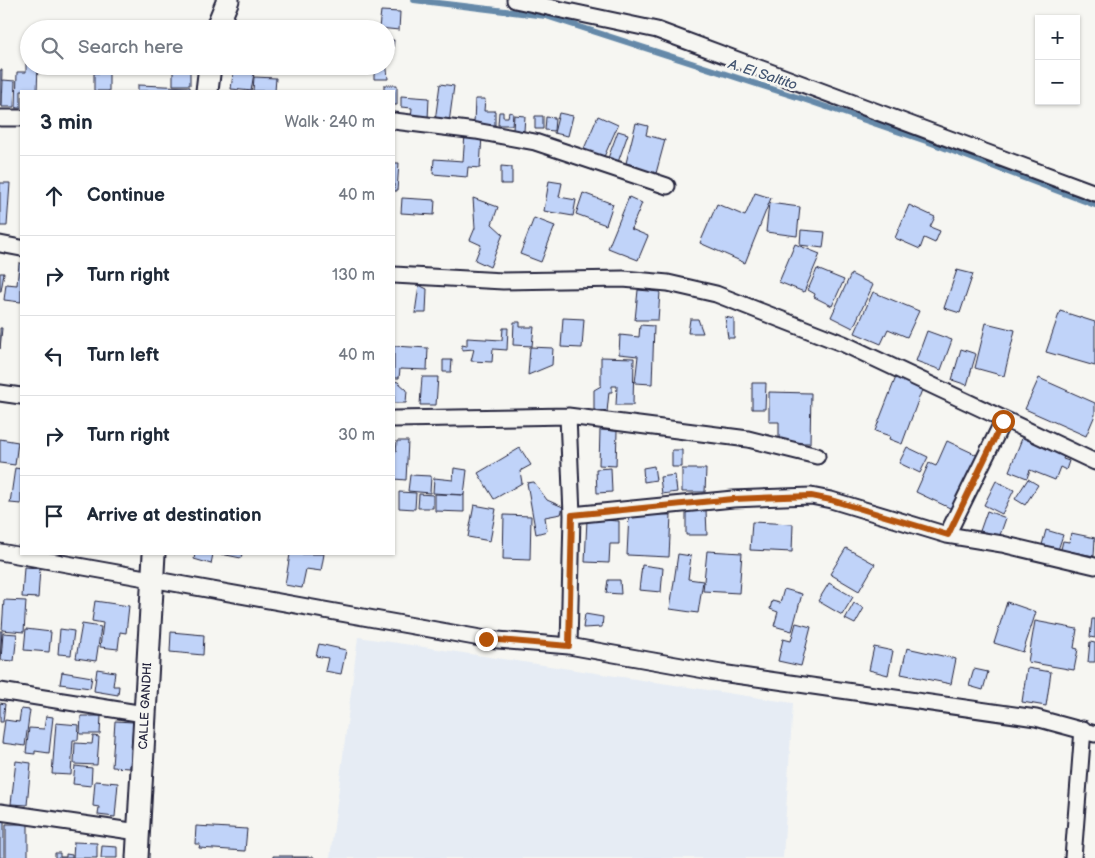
<!DOCTYPE html>
<meta charset="utf-8">
<style>
:root{--surface:#fff;--page:#f2f2f3;--text:#1f2937;--muted:#747a83;--line:#e0e1e3}
body{margin:0;font-family:"Balsamiq Sans",sans-serif;background:var(--page);color:var(--text)}
.controls{position:absolute;right:15px;top:15px;display:grid;overflow:hidden;border-radius:0px;box-shadow:0 1px 4px #0004}
.controls button{width:45px;height:45px;display:grid;place-items:center;padding:0;border:0;border-bottom:1px solid var(--line);background:var(--surface);color:var(--text);font:25px sans-serif}
.stop{position:absolute;width:15px;height:15px;margin:-11px;border:4px solid #b45309;border-radius:50%;background:#fff}
.stop.end{background:#b45309;border-color:#fff;box-shadow:0 1px 5px #0008}
.list{margin:0;padding:0;list-style:none}
h2{display:flex;justify-content:space-between;align-items:center;height:65px;margin:0;padding:0 20px;font-size:21px}
h2 small{font-size:16px;font-weight:400;color:var(--muted)}
.list li{display:grid;grid-template-columns:32px 1fr auto;gap:15px;align-items:center;box-sizing:border-box;height:80px;padding:0 20px;border-top:1px solid var(--line)}
.list b{display:block;font-size:19px;white-space:nowrap}
.list em{font-size:16px;font-style:normal;color:var(--muted)}
.icon{flex:none;width:28px;height:28px;fill:none;stroke:currentColor;stroke-width:2;stroke-linecap:round;stroke-linejoin:round}
.map{position:relative;flex:none;width:1095px;height:858px;overflow:hidden}
.search{position:absolute;background:var(--surface);box-shadow:0 1px 4px #0004;left:20px;top:20px;width:375px;height:55px;display:flex;align-items:center;gap:12px;box-sizing:border-box;padding:0 18px;border-radius:28px;color:var(--muted);font-size:19px}
.panel{position:absolute;background:var(--surface);box-shadow:0 1px 4px #0004;left:20px;top:90px;width:375px;height:465px;border-radius:0px}
.map>svg:first-child{display:block}
</style>
<div class="map">
<svg width="1095" height="858" viewBox="0 0 1095 858">
<rect width="100%" height="100%" fill="#f6f6f2"/>
<filter id="ink" filterUnits="userSpaceOnUse"><feTurbulence type="fractalNoise" baseFrequency=".02" numOctaves="2"/><feDisplacementMap in="SourceGraphic" scale="10" xChannelSelector="R" yChannelSelector="G"/><feConvolveMatrix kernelMatrix="1 2 1 2 8 2 1 2 1" color-interpolation-filters="sRGB"/></filter>
<g filter="url(#ink)">
<path fill="#e6ecf4" d="M358,637L793,703L783,858H330Z"/>
<g fill="none" stroke-linecap="round" stroke-linejoin="round">
<path stroke="#6589a9" stroke-width="6" d="M414,0L546,16L800,98L929,142L1095,205"/>
</g>
<path fill="#c0d3f9" stroke="#22223b" d="M381,11L400,12L399,30L379,28Z
M386,40H394L392,57H386Z
M386,60L388,79H374V66H386Z
M26,63H29V66H38L37,91H21V108H16L17,72H26Z
M173,66L190,67V85H173Z
M234,66L255,67L251,91L231,89Z
M0,70H2L1,106H0Z
M94,73H109V91H94Z
M254,77L276,78L275,91H253Z
M3,80L15,81L14,107H2Z
M440,84L454,86L449,123L435,121Z
M138,85L190,87V91H138Z
M384,85H397V105H394V91H384Z
M401,96L429,98L428,119L411,118L412,108L401,107Z
M475,99H485L484,111H495V125L474,124Z
M499,112H503V117H508L509,112L513,113L512,125H498Z
M559,113L573,116L568,136L554,133Z
M514,115L525,116L524,131L513,130Z
M535,116H543V129H535Z
M598,116L618,125L603,159L583,151Z
M546,117L555,118L554,131L545,130Z
M636,123L648,126L646,135L665,140L655,177L636,172L637,166L626,163Z
M618,131L628,134L617,165L607,161Z
M465,134L482,135L480,168L468,167L467,177L433,174L434,159L463,161Z
M394,163H399L397,191H394Z
M501,166L512,167V184H501Z
M549,181L562,183L559,197L576,200L573,216L544,211Z
M0,183H10L7,226H0Z
M583,193L613,204L606,225L576,214Z
M755,193L771,198L745,263L700,243L717,204L745,216Z
M629,197L642,203L631,229L648,236L638,260L608,248Z
M402,198L435,200L434,215L401,213Z
M473,198L498,207L492,224L503,234L490,267L475,260L481,245L470,240L475,228Z
M769,203L800,207L797,236L766,232Z
M909,205L935,217L930,227L940,231L935,243L924,238L920,249L895,238Z
M534,218L555,226L541,262L520,254Z
M801,230L825,232L823,248L800,245Z
M795,244L820,254L804,292L779,282Z
M19,263H21V302L4,300L6,284L17,285Z
M817,269L844,280L832,306L814,297L815,294L808,290Z
M957,270L973,274L960,313L944,308Z
M0,273H4L1,291H0Z
M851,274L873,285L853,328L831,317Z
M419,285L427,289L426,313H415Z
M638,290L660,292L658,320H635Z
M873,292L919,311L907,337L888,329L881,344L855,333Z
M1060,311L1095,322V366L1046,352Z
M725,317L734,319V338H728Z
M563,318L584,319L582,348L561,347Z
M690,319H698L703,333H688Z
M514,322H520V327H534L532,346L513,345Z
M986,323L1015,330L1004,376L975,368Z
M640,325L654,326L652,384L635,383L638,356L619,354L620,335L639,337Z
M0,328H2L0,349Z
M503,328H508L507,350L493,349L492,362L471,361L474,349L462,350V345L467,346V338L502,340Z
M927,331L952,340L941,370L916,361Z
M394,346L428,348L427,370L400,369L399,378H394Z
M530,347L553,348L552,365L528,375Z
M961,349L976,354L967,385L952,380Z
M601,357L634,358L633,405H616L617,386H612V392H609L607,412L594,410V390L601,386Z
M443,360H452L451,372H443Z
M422,377H438L436,405H420Z
M896,377L923,387L902,444L889,439L890,436L875,431Z
M1039,378L1095,403V415L1086,436L1025,409Z
M394,381L398,382L407,390L406,403H394Z
M752,383H766L765,409H752Z
M769,392L811,393L810,443H779V422H769Z
M600,430L617,431L616,466L599,465Z
M1023,436L1065,453L1063,459L1069,461L1066,470L1060,467L1055,480L1030,470L1027,478L1009,471Z
M0,439L18,442L15,465L0,463Z
M397,441H408L406,480L394,479V451L396,452Z
M947,441L977,455L952,509L916,492L929,463L936,466Z
M907,447L928,457L920,473L899,463Z
M520,448L531,465L520,471L522,483L494,499L478,473Z
M672,450H682V467H672Z
M654,466L656,480L644,482L643,468Z
M15,468L21,469V504L10,503Z
M454,468L467,470L464,495L433,493L434,478L453,480Z
M611,468L612,492L597,493L596,469Z
M682,469H706L705,492H682Z
M410,475L431,476L430,493L408,491Z
M675,475L677,492L662,494L660,477Z
M1028,479L1038,485L1025,505L1015,499Z
M996,481L1014,490L1002,514L984,505Z
M534,482L547,500L563,507L561,514L545,517L547,531L536,534L527,483Z
M399,492L416,493L415,509L399,508Z
M419,494L433,495V508H418Z
M435,494L464,495V512L435,511Z
M474,505L496,509L490,541L468,537Z
M686,510H706L707,535H686Z
M987,511L1006,518L999,538L980,531Z
M629,514L671,515L669,557L627,555Z
M504,515L531,516L530,560L503,559Z
M587,519L619,521V544H610L609,563L585,562Z
M752,522L793,524L792,552L750,550Z
M1046,530L1063,535L1058,550L1042,545Z
M1071,533L1095,538L1094,556L1073,552L1072,556L1060,553L1063,541L1069,542Z
M846,548L875,564L859,591L830,574Z
M707,551L742,553L739,593L703,591Z
M195,554H213L211,564L194,559Z
M221,554H242L241,558Z
M290,554H324L321,571L306,569L302,588L285,585Z
M678,554L691,556L688,579L703,581L698,613L670,609Z
M642,565L663,568L661,592L639,590Z
M24,567L40,568L38,598L22,597Z
M608,580H620L621,594L606,593Z
M829,583L853,597L842,615L818,601Z
M784,589L802,594L792,631L774,626L778,612L770,609L772,601L780,603Z
M4,600L26,601L24,632L2,630Z
M95,601L129,606L126,633L120,632L118,649L100,647L103,623L92,621Z
M1007,602L1036,612L1023,652L994,643Z
M854,603L864,608L855,624L845,619Z
M585,614L603,617L602,627L583,628Z
M1092,619H1095V638L1090,637Z
M1035,621L1077,629L1074,648L1078,649L1074,670L1028,662Z
M796,623L811,627L801,666L778,661L783,639L791,641Z
M82,624L101,627L96,661L76,658Z
M26,629L51,632L49,652L24,650Z
M60,629L74,631L71,655L58,654Z
M0,631H2L0,662Z
M171,632L204,635L203,655L170,652Z
M3,633L17,634L14,661L1,660Z
M1090,642L1095,643V662H1088Z
M319,644L346,650L341,674L325,671L328,658L316,656Z
M874,647L893,651L888,675L869,670Z
M907,648L956,659L951,684L901,674Z
M1027,668L1051,672L1046,706L1022,702Z
M97,669L115,672L113,686H119L118,695L94,691Z
M974,669L988,672L983,690L969,686Z
M62,672L92,677L90,688L60,684Z
M0,703L5,704L3,722H0Z
M21,709L30,710L25,746L2,743L5,720L19,722Z
M46,716L53,717L49,753L35,751V754L26,753L29,728L44,729Z
M81,716H101L100,734H80Z
M115,721L133,722L130,768L112,767Z
M56,723L79,725L78,740H73L71,775L52,774Z
M93,736L99,737L97,765L74,764L75,743L92,744Z
M16,761L31,763L27,805L11,804Z
M75,766L92,768L91,786L73,784Z
M95,781L118,783L115,817L98,815L99,807L93,806Z
M0,821H4V858H0Z
M6,824H28V858H6Z
M196,826L247,829L245,851L199,848L200,844H195Z
M74,842L97,843V858H73Z
M102,846L117,847V858H101Z
M55,853H60V857H66V854L72,855V858H55Z
M273,856H293V858H273Z
M294,857H314V858H294Z"/>
<g fill="none" stroke-linecap="round" stroke-linejoin="round">
<g stroke="#22223b" stroke-width="19">
<path id="street" d="M515,0L657,30L1095,193
M0,118H21
M394,121L476,131L535,142L667,186
M0,244L21,248
M394,275L503,281L623,279L668,283L716,294L844,344L1095,462
M0,393L21,396
M568,416L572,515L569,646
M394,419L568,416L748,439L817,456
M572,515L733,499L811,496L831,500L947,535L1002,544L1095,566
M947,535L1003,421
M0,552L486,639L569,646L721,673L1036,718L1095,734
M0,691L144,714
M0,812L138,832
M1073,858L1083,729"/>
</g>
<g stroke="#22223b" stroke-width="25">
<path id="secondary" d="M216,29L228,0
M207,91L210,66
M137,858L154,554"/>
</g>
<use href="#street" stroke="#f6f6f2" stroke-width="15"/>
<use href="#secondary" stroke="#f6f6f2" stroke-width="21"/>
</g>
</g>
<g fill="none" stroke-linecap="round" stroke-linejoin="round" filter="url(#ink)">
<path stroke="#b45309" stroke-width="6" d="M486,639L569,646L572,515L733,499L811,496L831,500L948,535L1003,421"/>
</g>
<g text-anchor="middle" stroke-width="5" stroke-linejoin="round" paint-order="stroke">
<g font-size="12" fill="#22223b" stroke="#f6f6f2">
<text transform="translate(145 706) rotate(-87)" y="4">CALLE GANDHI</text>
</g>
<g font-size="14" font-style="italic" fill="#445672" stroke="#f6f6f2">
<text transform="translate(763 74) rotate(18)" y="5">A. El Saltito</text>
</g>
</g>
</svg>
<div class="controls">
<button>+</button>
<button>−</button>
</div>
<div class="stop" style="left:1003px;top:421px"></div>
<div class="stop end" style="left:486px;top:639px"></div>
<div class="search"><svg class="icon" aria-label="search" viewBox="0 0 24 24"><circle cx="10" cy="10" r="6"/><path d="M15 15l6 6"/></svg>Search here</div>
<section class="panel">
<h2>3 min<small>Walk · 240 m</small></h2>
<ul class="list">
<li><svg class="icon" aria-label="ahead" viewBox="0 0 24 24"><path d="M12 20V5M6 11l6-6 6 6"/></svg><div><b>Continue</b></div><em>40 m</em></li>
<li><svg class="icon" aria-label="right" viewBox="0 0 24 24"><path d="M7 20v-9h11M14 6l5 5-5 5"/></svg><div><b>Turn right</b></div><em>130 m</em></li>
<li><svg class="icon" aria-label="left" viewBox="0 0 24 24"><path d="M17 20v-9H6M10 6l-5 5 5 5"/></svg><div><b>Turn left</b></div><em>40 m</em></li>
<li><svg class="icon" aria-label="right" viewBox="0 0 24 24"><path d="M7 20v-9h11M14 6l5 5-5 5"/></svg><div><b>Turn right</b></div><em>30 m</em></li>
<li><svg class="icon" aria-label="arrive" viewBox="0 0 24 24"><path d="M6 21V4h12l-3 4 3 4H6"/></svg><div><b>Arrive at destination</b></div></li>
</ul>
</section>
</div>
